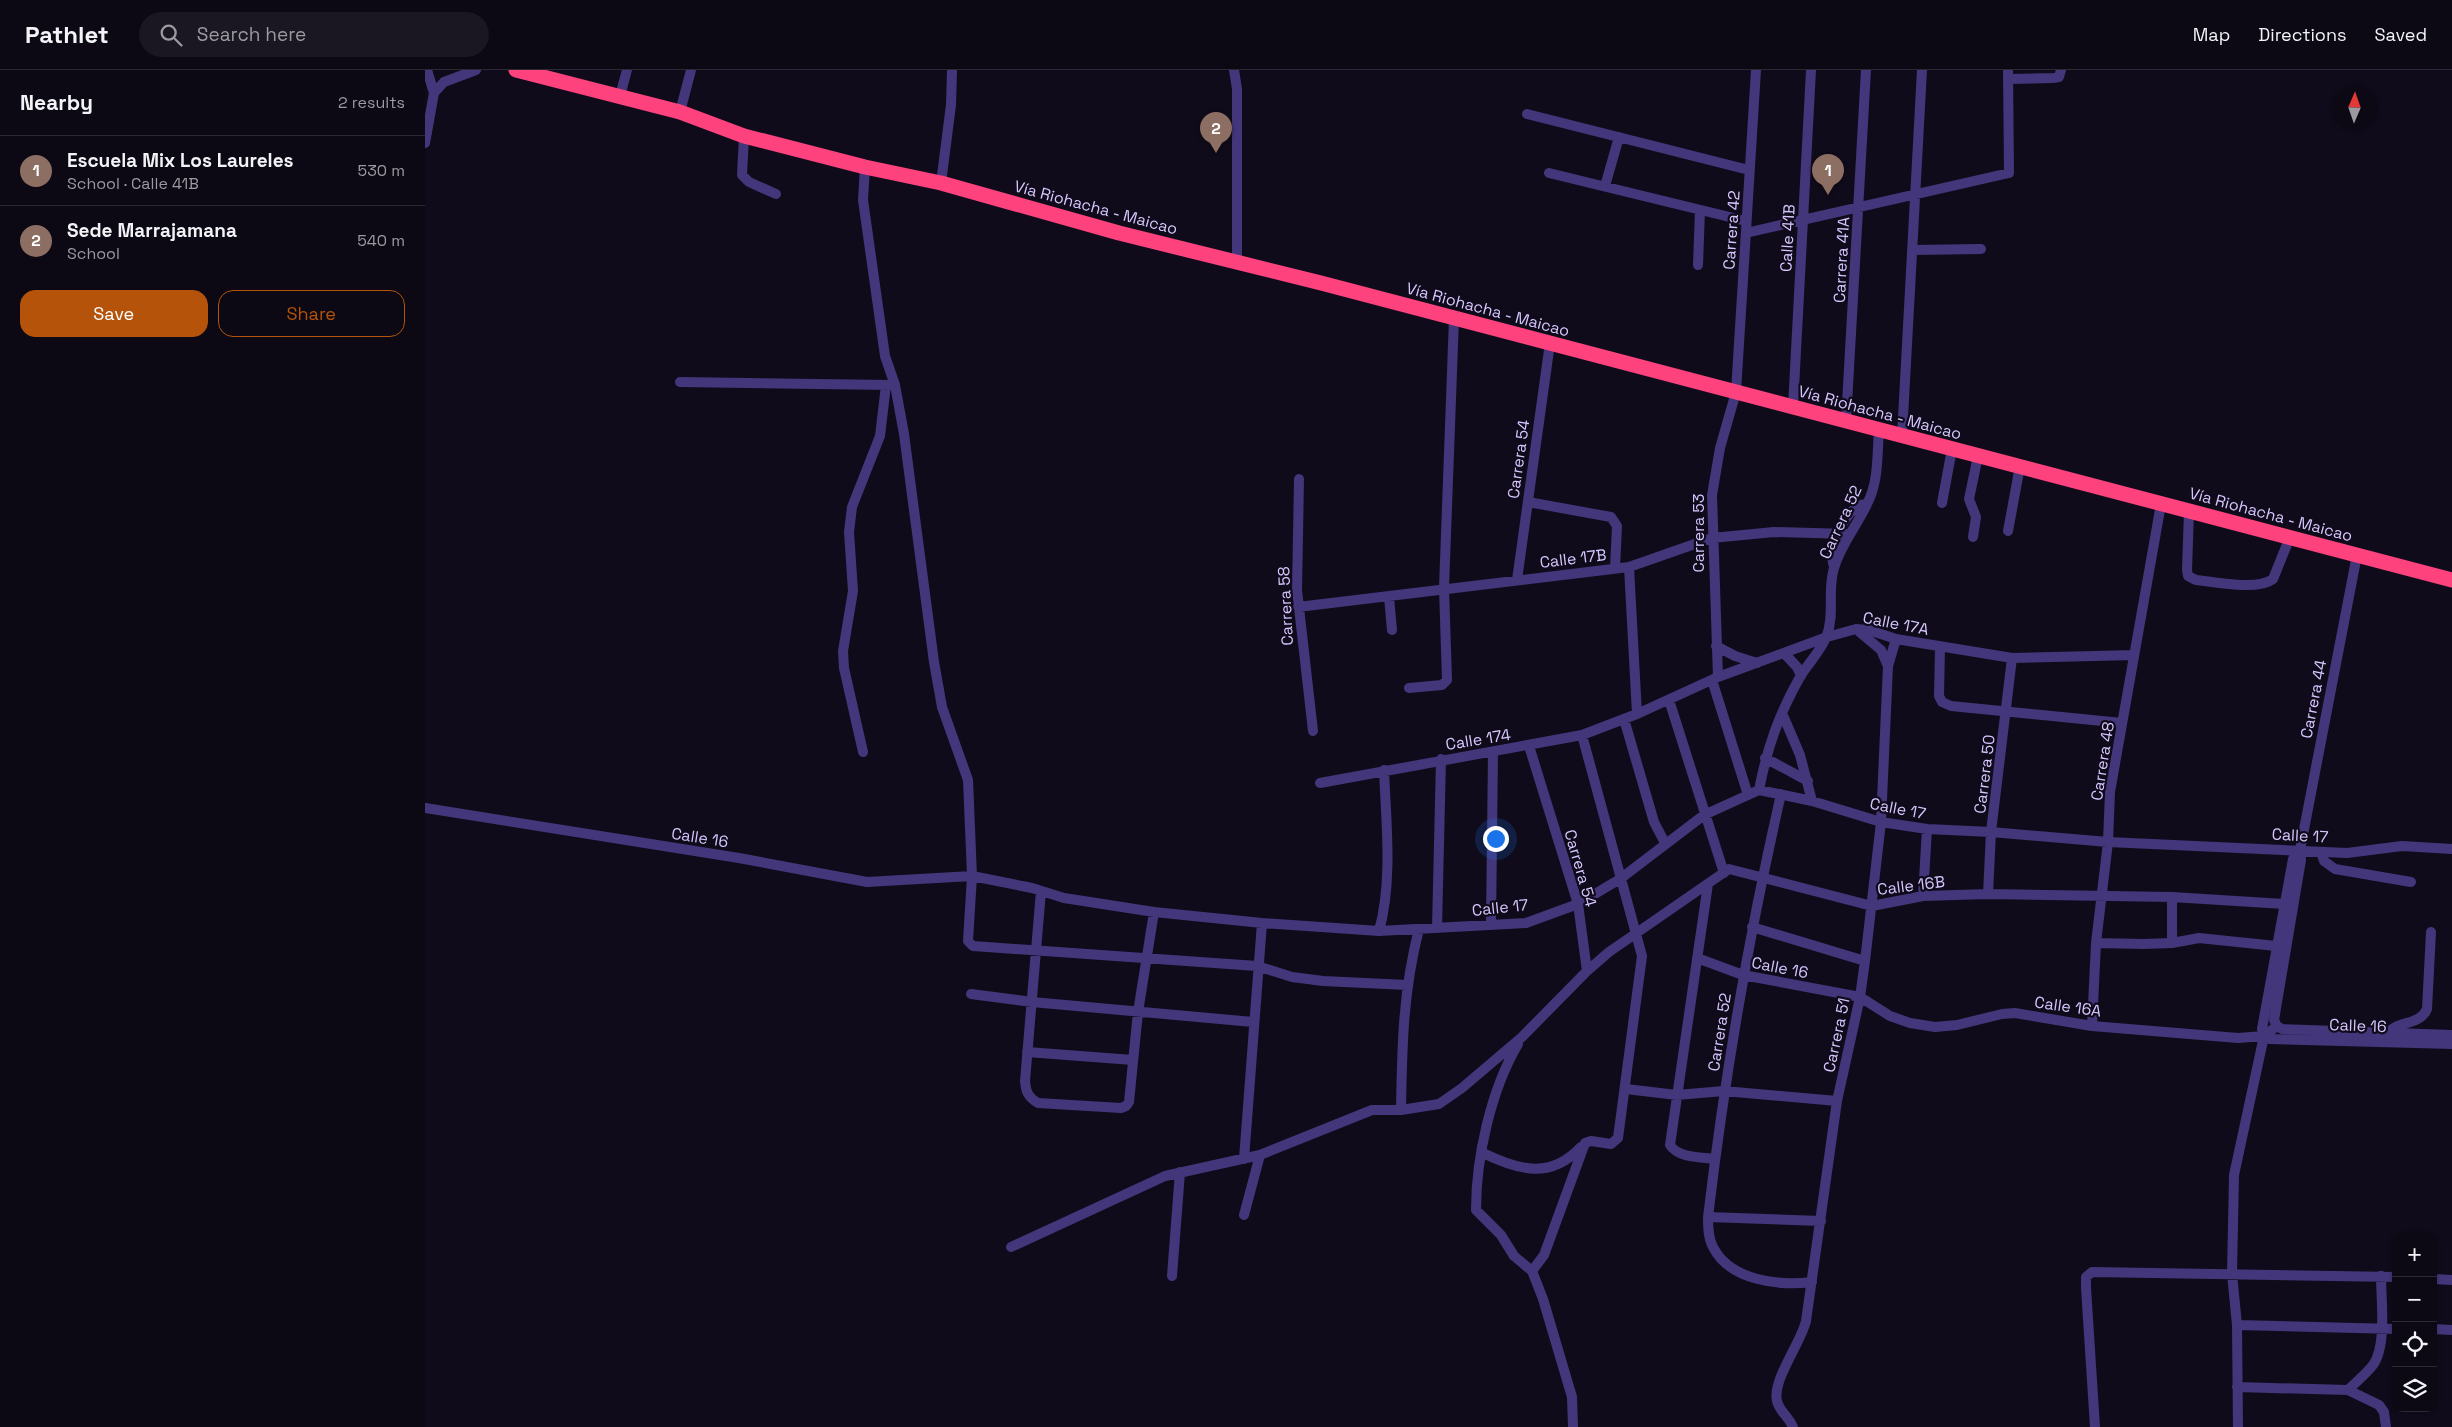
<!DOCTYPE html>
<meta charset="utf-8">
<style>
:root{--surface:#0c0814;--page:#1a1622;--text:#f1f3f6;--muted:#9a9aa0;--line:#2c2934;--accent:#b45309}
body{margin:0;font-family:"Space Grotesk",sans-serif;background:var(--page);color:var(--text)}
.controls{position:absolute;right:15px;bottom:15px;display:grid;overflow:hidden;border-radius:10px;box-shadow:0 1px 4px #0004}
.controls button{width:45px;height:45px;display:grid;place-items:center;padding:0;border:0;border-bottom:1px solid var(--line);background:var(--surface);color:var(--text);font:25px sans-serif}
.compass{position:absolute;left:1907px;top:15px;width:45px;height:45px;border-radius:50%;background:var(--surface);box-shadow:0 1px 4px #0004;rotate:2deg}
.you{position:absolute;left:1070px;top:768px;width:18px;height:18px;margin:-12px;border:4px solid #fff;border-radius:50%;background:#1a73e8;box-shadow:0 0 0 8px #1a73e833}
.badge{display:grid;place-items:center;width:32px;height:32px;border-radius:50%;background:var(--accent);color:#fff;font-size:16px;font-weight:700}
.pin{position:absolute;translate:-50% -41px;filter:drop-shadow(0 1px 2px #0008)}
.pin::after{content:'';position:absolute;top:26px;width:18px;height:15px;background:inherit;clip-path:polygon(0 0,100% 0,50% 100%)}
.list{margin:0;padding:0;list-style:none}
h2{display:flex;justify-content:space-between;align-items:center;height:65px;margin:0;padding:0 20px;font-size:21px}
h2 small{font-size:16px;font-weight:400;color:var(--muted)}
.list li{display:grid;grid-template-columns:32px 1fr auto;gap:15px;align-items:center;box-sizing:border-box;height:70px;padding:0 20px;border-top:1px solid var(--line)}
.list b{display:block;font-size:19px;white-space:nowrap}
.list p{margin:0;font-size:16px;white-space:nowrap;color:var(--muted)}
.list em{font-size:16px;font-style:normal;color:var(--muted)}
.actions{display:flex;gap:10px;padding:15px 20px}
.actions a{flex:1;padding:11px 0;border:1px solid var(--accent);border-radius:15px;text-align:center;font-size:18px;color:var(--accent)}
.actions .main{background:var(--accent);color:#fff}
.icon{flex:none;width:28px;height:28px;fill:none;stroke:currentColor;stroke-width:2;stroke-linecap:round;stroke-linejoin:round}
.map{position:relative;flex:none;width:2027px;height:1357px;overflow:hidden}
header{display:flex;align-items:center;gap:30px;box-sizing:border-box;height:70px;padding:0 25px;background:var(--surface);border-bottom:1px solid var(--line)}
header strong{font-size:24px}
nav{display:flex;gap:28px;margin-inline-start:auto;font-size:18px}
.search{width:350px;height:45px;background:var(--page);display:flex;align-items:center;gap:12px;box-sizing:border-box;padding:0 18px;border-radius:28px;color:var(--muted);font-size:19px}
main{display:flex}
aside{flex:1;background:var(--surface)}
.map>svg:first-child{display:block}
</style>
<header>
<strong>Pathlet</strong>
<div class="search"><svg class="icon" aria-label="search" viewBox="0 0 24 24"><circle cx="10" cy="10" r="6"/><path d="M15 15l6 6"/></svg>Search here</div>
<nav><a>Map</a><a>Directions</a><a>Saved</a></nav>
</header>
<main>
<aside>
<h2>Nearby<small>2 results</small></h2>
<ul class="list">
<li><span class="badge" style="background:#8d6e63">1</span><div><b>Escuela Mix Los Laureles</b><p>School · Calle 41B</p></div><em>530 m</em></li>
<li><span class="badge" style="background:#8d6e63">2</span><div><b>Sede Marrajamana</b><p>School</p></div><em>540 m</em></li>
</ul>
<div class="actions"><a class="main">Save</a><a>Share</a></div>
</aside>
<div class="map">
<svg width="2027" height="1357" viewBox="0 0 2027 1357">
<rect width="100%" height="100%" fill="#100b1b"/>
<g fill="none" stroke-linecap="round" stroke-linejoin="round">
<path stroke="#44367a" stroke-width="10" d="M809,0L812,19V192
M1583,9L1628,8L1634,7L1636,0
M9,23L19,12L51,0
M195,26L202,0
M255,42L266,0
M1102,44L1324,100
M319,66L317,105L324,112L351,124
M0,73L9,23L2,0
M440,97L438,130L460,286L470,315L479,364L509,592L517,637L543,710L547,806L543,871L548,876L832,896L867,907L898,911L982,915
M1124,103L1321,151
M516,113L526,35L527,0
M1180,116L1194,67
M1321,163L1584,103L1583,0
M1487,180L1556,179
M1273,195L1275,140
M255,312L466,315
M1368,337L1386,0
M1421,351L1441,0
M1477,366L1497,0
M874,409L872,520L888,661
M1103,432L1186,447L1192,456L1190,498
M1517,433L1527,379
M1764,441L1762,500L1763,506L1771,510C1790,512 1833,521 1848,509L1865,467
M1583,461L1595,396
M1548,467L1551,447L1544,429L1553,386
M1204,497L1212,644
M1409,497C1407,490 1406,484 1408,477C1412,463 1425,433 1442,434
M1092,510L1125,273
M964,527L967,560
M873,537L1204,497L1287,468L1349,462L1424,464
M1431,559L1456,580L1463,596
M1291,576L1310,586L1332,593
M1515,577L1514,626L1517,632L1526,636L1697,653
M1359,583L1372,597L1376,606
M1293,607L1287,425L1295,378L1311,322L1331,0
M1287,610L1323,725
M984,618L1017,615L1022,610L1019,518L1029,248
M1244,630L1299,803
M1357,643L1375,685L1387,731
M1199,649L1229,752L1240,773
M1104,676L1153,834L1162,901
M438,682L419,598L418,581L428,521L424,462L427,437L455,366L461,315
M1340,688L1383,711
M895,713L1157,665L1212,644L1293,607L1402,567L1431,559L1444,560L1471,569L1587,588L1709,585
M1334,720C1342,678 1354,644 1375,607C1383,593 1397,580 1402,565C1410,543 1402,520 1409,498C1416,474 1432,456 1442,434C1454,412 1452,384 1454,360
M1356,724C1324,864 1300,1004 1283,1147C1283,1156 1283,1168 1288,1177C1305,1211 1354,1216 1387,1212
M0,738L314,788L442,812L547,806L607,818L639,828L729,842L837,853L954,861L1101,853L1153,834L1195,809L1279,745L1334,720L1387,731L1456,752L1502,759L1566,762L1683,772L1922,783L1977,776L2027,779
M1896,782L1899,791L1910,799L1986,812
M1283,814L1245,1075C1253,1088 1276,1087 1289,1089
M616,821L600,1011C601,1022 603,1027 613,1033L696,1038L701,1036L704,1032L713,942L729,842
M1563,824L1566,762L1587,588
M1498,826L1502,759
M1066,854L1068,682
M1327,857L1440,891
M1012,858L1016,689
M954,861C968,810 961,752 959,700
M1671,873L1718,874L1747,873L1774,868L1851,876
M1747,873V827
M1272,888L1318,905L1435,927L1465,946L1485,953L1510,957L1532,955L1577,944L1590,943L1667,956L1813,968L1839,966L1852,956
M546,924L607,932L828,952
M1667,956L1671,873L1683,772L1685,722L1736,434
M1852,956L1849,950L1876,790L1875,780L1932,485
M1852,956L1857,959L2027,965
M1963,963C1973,950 1995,956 2002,939L2006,862
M1839,966L1837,959L1868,789L1875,780
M1839,966L1845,969L2027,974
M1093,974C1066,1020 1051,1087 1051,1140L1076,1165L1089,1186L1107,1201L1118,1229L1147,1327L1148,1357
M602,982L708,990
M1201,1019L1252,1025L1299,1021L1412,1031
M976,1040C977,976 978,921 994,859
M1058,1083C1095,1101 1126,1109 1156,1077
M819,1089L837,853
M819,1145L835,1085
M1283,1147L1396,1151
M586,1177L740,1106L835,1085L947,1040H976L1014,1034L1037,1018L1097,967L1162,901L1184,882L1304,799L1447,836L1498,826L1563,824L1747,827L1859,834
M1107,1201L1119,1185L1160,1073L1166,1071L1186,1074L1193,1068L1217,886L1157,665
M747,1206L755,1102
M2008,1209L2027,1210
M1812,1255L1971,1259
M2008,1259L2027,1260
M1812,1317L1923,1320L1954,1335L1959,1342L1961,1357
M1923,1320C1931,1312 1941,1304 1948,1295C1962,1276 1956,1229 1956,1206
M1368,1357C1364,1347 1354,1341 1352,1331C1347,1310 1376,1273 1381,1251L1412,1031L1435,927L1440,891L1456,752L1463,596L1471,569
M1670,1357L1661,1218V1207L1667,1202L1971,1207
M1813,1357L1812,1255L1807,1204L1809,1105L1839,966"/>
<path stroke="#fd427d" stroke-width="15" d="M91,0L255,42L319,66L440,97L516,113L694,163L896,213L2027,510"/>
</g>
<g text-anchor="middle" stroke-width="4.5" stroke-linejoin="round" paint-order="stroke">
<g font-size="16" fill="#d6c6fe" stroke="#100b1b">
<text transform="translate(671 137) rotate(15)" y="6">Vía Riohacha - Maicao</text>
<text transform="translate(1306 160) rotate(-86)" y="6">Carrera 42</text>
<text transform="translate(1362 168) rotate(-87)" y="6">Calle 41B</text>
<text transform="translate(1416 190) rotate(-87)" y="6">Carrera 41A</text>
<text transform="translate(1063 239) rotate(15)" y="6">Vía Riohacha - Maicao</text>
<text transform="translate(1455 342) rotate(15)" y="6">Vía Riohacha - Maicao</text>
<text transform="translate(1093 389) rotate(-82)" y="6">Carrera 54</text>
<text transform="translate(1846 444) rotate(15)" y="6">Vía Riohacha - Maicao</text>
<text transform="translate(1415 452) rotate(-65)" y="6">Carrera 52</text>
<text transform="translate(1273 463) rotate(-90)" y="6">Carrera 53</text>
<text transform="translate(1148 488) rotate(-7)" y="6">Calle 17B</text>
<text transform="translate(860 536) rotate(-93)" y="6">Carrera 58</text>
<text transform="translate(1471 553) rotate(11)" y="6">Calle 17A</text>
<text transform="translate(1888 629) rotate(-79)" y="6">Carrera 44</text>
<text transform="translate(1053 669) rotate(-9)" y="6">Calle 174</text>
<text transform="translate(1677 691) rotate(-81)" y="6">Carrera 48</text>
<text transform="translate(1559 704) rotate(-83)" y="6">Carrera 50</text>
<text transform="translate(1473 738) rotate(11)" y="6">Calle 17</text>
<text transform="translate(1875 765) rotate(3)" y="6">Calle 17</text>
<text transform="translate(275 767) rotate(9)" y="6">Calle 16</text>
<text transform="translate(1156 798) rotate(74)" y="6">Carrera 54</text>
<text transform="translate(1486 815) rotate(-7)" y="6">Calle 16B</text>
<text transform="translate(1075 837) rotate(-6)" y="6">Calle 17</text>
<text transform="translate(1355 897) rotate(11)" y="6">Calle 16</text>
<text transform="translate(1643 936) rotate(8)" y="6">Calle 16A</text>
<text transform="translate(1933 955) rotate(2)" y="6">Calle 16</text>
<text transform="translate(1294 962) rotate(-81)" y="6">Carrera 52</text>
<text transform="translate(1411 965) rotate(-78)" y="6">Carrera 51</text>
</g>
</g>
</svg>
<div class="controls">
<button>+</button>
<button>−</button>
<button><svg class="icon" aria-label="locate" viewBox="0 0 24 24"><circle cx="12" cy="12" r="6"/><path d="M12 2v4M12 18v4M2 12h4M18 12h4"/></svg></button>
<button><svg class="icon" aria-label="layers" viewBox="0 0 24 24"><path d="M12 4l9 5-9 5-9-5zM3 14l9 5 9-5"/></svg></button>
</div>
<svg class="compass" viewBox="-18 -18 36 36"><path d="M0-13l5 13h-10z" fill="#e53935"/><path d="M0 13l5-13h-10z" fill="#9a9aa0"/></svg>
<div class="you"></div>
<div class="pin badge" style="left:1403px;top:125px;background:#8d6e63">1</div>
<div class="pin badge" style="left:791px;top:83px;background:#8d6e63">2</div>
</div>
</main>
